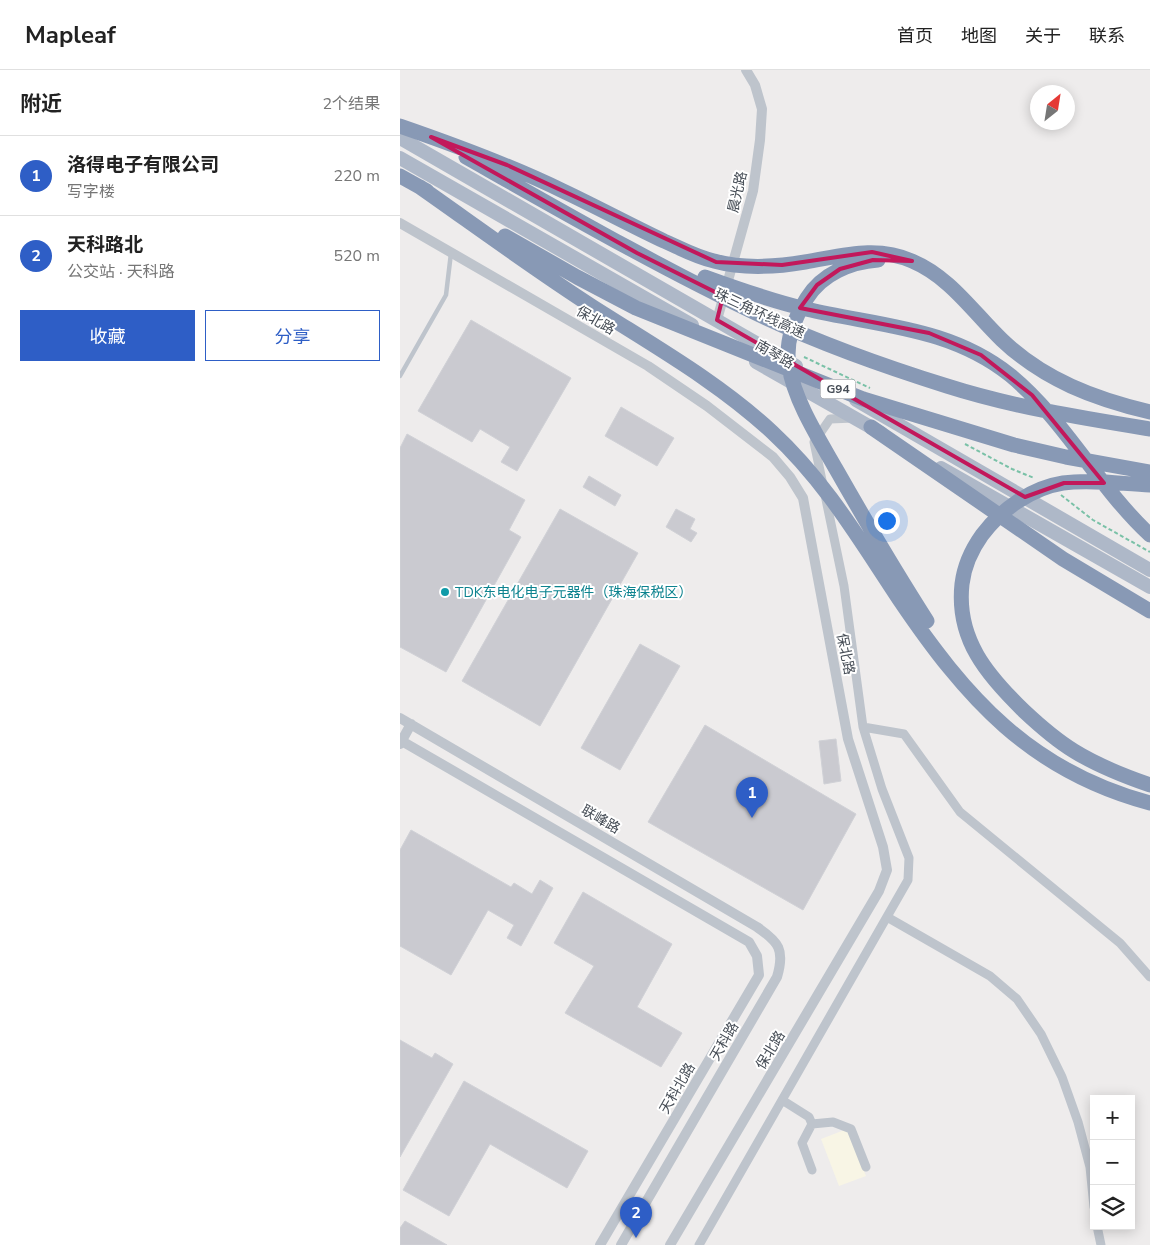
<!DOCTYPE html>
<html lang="zh">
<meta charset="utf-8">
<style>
:root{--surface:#fff;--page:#f6f6f6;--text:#222;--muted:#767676;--line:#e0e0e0;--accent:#2e5ec6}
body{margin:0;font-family:"Nunito Sans","Noto Sans SC",sans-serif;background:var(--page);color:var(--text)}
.controls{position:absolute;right:15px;bottom:15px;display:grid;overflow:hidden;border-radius:0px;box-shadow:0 2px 12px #0003}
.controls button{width:45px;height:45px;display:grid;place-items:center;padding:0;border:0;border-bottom:1px solid var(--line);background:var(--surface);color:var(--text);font:25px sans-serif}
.compass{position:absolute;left:630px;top:15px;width:45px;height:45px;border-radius:50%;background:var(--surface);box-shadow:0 2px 12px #0003;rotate:30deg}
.you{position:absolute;left:486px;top:450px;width:18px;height:18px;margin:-12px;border:4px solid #fff;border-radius:50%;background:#1a73e8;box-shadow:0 0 0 8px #1a73e833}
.badge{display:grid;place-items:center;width:32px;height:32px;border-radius:50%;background:var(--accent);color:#fff;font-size:16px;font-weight:700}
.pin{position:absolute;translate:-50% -41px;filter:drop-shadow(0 1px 2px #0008)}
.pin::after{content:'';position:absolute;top:26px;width:18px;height:15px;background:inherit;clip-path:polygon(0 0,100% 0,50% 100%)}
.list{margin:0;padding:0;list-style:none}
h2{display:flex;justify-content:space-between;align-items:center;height:65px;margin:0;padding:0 20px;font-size:21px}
h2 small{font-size:16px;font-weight:400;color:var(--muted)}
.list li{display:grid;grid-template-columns:32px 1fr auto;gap:15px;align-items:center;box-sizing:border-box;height:80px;padding:0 20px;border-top:1px solid var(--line)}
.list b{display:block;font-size:19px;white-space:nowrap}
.list p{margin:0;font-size:16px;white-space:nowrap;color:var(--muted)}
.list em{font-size:16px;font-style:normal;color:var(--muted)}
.actions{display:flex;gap:10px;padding:15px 20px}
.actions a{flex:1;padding:11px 0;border:1px solid var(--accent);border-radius:0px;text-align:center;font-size:18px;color:var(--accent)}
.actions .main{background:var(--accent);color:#fff}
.icon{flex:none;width:28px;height:28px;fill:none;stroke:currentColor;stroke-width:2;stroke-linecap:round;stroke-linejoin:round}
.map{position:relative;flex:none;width:750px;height:1175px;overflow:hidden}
header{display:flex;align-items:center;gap:30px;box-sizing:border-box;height:70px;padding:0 25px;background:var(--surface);border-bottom:1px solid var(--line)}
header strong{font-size:24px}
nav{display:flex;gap:28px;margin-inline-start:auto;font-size:18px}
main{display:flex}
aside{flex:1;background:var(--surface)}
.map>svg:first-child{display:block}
</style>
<header>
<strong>Mapleaf</strong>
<nav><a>首页</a><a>地图</a><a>关于</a><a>联系</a></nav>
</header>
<main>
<aside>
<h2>附近<small>2个结果</small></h2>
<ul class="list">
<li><span class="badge">1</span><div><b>洛得电子有限公司</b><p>写字楼</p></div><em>220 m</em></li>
<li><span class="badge">2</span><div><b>天科路北</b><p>公交站 · 天科路</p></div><em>520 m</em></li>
</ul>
<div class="actions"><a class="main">收藏</a><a>分享</a></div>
</aside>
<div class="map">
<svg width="750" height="1175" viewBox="0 0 750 1175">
<rect width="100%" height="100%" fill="#eeecec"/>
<path fill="#f8f5e5" d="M447,1059L466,1106L439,1116L421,1069Z"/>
<path fill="#cacad0" stroke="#d0d1d6" d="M71,250L171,308L117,401L101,392L110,377L80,359L72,372L18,341Z
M221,337L274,368L257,396L205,366Z
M7,364L125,430L109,460L121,467L46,602L0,577V378Z
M189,406L221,425L215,436L183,417Z
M160,439L238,483L140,656L62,611Z
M276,439L295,449L290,459L297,463L291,472L266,457Z
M240,574L280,596L220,700L181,678Z
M305,655L456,744L403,840L248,752Z
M436,669L441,711L424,714L419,671Z
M11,760L111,817L114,813L132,824L140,810L153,818L121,876L107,868L114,855L88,840L51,905L0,876V780Z
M183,822L272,874L237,937L282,963L261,997L165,943L194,896L154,873Z
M0,970L32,988L35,983L53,994L0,1087Z
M64,1011L188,1081L167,1118L90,1074L49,1146L3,1120Z
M5,1151L47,1175H0V1158Z"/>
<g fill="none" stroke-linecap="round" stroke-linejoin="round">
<path stroke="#7ac1a7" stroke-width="2" stroke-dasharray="4 2.5" stroke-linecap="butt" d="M404,287L470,318
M565,374L612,399L634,408
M661,425L693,450L750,482"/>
<path stroke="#bec4cc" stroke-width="4.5" d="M0,306L46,225L51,183"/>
<path stroke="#bec4cc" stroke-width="9" d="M463,657L504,664L560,742L720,873L750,907
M487,847L590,906L617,929L641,964L662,1007L678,1052L690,1097L694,1137
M382,1030L409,1047L412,1054L402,1073L412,1100
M412,1054L433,1052L451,1059L466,1097
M697,1156L701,1175
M299,1175L508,810L509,788L482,719L463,657L444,516L414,372L430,349L454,348"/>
<path stroke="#bec4cc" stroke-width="10" d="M0,153L248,296L307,336L373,387L390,407L403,428L448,669L483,777L487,800L479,821L270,1175
M317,250L353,121L360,70L362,39L355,15L346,0
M0,648L357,857C379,872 385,880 377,907L221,1175
M0,670L349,872L357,886L359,905L200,1175
M0,674L11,654"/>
<path stroke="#aeb8c8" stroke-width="14" d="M0,68L396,296
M0,88L292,255
M356,292L481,363
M456,330L750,500
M541,398L750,517"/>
<path stroke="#8899b5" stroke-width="15" d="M0,56C55,75 110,95 163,121C197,137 230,155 264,171C280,178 296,187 314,191C343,199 376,197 405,192C442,186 476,175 512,191C550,207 573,242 602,270C644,310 695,329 750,342
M66,87C165,143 264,200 366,248C424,275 486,297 547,316C613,337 682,348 750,359
M0,106L27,121
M20,117C77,157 134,199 193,237C254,276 318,312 372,362C426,412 459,469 499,529C566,628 630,701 750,733
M105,166L177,207L236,238L463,329L614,375L666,387L750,402
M478,190C450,192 422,204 407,228C394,249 385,271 389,296C394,330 419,369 436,399C465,450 495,501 527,551
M305,207C338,219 372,231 406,239C478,256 550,257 610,305C665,350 698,417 750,465
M471,357L663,489L750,541
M750,415C722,414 691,409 663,413C631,418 601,440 582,465C572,479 564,497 562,514C556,569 587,605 624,641C640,656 656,670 674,681C698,696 724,706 750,715"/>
</g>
<path fill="none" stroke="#c2185b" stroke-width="4" stroke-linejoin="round" d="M31,67L107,95L316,192L382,195L472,182L512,191L473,190L440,199L417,215L400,238L529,263L581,285L632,325L704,413H664L625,427L317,250L323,226L237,183Z"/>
<circle fill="#0f9aa8" stroke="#fff" stroke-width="2" cx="45" cy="522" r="5"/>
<g text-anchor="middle" stroke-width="4" stroke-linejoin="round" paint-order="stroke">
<rect fill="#fff" stroke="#7e8289" stroke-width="1" x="420.5" y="309.5" width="35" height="19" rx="4"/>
<g font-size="12" font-weight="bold" fill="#464d56">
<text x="438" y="323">G94</text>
</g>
<g font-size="14" fill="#464d56" stroke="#fff">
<text transform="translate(337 122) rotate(-77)" y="5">晨光路</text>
<text transform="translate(360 243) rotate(25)" y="5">珠三角环线高速</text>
<text transform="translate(196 250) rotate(30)" y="5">保北路</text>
<text transform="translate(375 284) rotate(30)" y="5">南琴路</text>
<text transform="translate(446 584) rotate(79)" y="5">保北路</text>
<text transform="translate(201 749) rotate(30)" y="5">联峰路</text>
<text transform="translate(324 971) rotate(-60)" y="5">天科路</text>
<text transform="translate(370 980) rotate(-59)" y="5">保北路</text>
<text transform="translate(277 1018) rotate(-60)" y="5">天科北路</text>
</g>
<g font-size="14" fill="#0d838f" stroke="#fff" text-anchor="start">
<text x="55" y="527">TDK东电化电子元器件（珠海保税区）</text>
</g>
</g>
</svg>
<div class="controls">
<button>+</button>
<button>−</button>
<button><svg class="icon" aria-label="layers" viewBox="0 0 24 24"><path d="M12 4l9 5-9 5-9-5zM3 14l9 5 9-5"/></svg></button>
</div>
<svg class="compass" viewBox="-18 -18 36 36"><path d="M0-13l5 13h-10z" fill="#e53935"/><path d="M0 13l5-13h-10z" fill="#767676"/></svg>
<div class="you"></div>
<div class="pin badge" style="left:352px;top:748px">1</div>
<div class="pin badge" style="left:236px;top:1168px">2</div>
</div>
</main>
